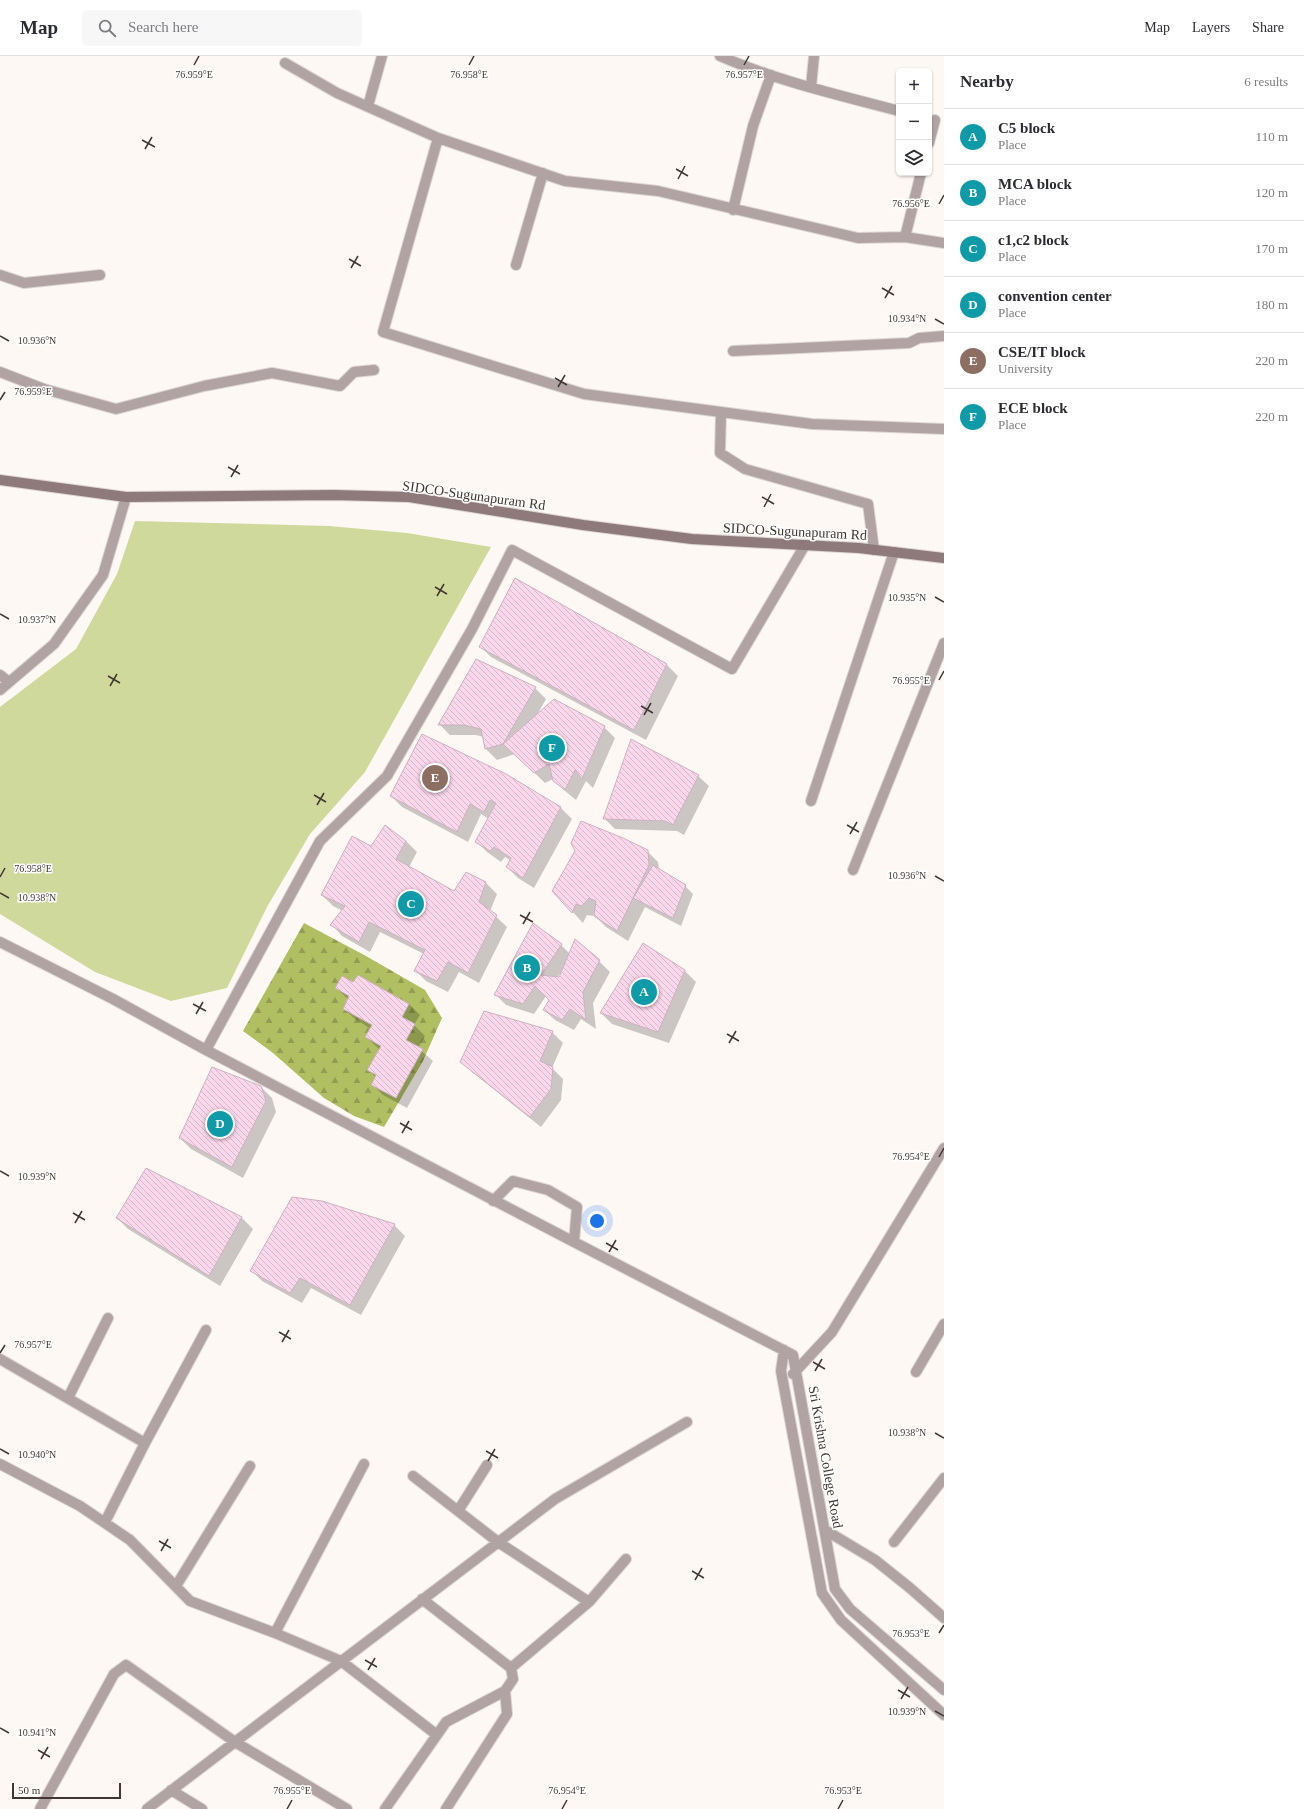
<!DOCTYPE html>
<meta charset="utf-8">
<style>
:root{--surface:#fff;--page:#f7f7f7;--text:#2b2b33;--muted:#7c7c81;--line:#e1e1e2;--accent:#7c3aed}
body{margin:0;font-family:"Times New Roman",serif;background:var(--page);color:var(--text)}
.controls{position:absolute;right:12px;top:12px;display:grid;overflow:hidden;border-radius:6px;box-shadow:0 1px 3px #0004}
.controls button{width:36px;height:36px;display:grid;place-items:center;padding:0;border:0;border-bottom:1px solid var(--line);background:var(--surface);color:var(--text);font:20px sans-serif}
.scale{position:absolute;left:12px;bottom:10px;width:109px;box-sizing:border-box;padding-left:4px;border:2px solid #423632;border-top:0;font-size:11px;line-height:14px;white-space:nowrap;color:#423632;-webkit-text-stroke:3px #fff;paint-order:stroke}
.you{position:absolute;left:597px;top:1165px;width:14px;height:14px;margin:-10px;border:3px solid #fff;border-radius:50%;background:#1a73e8;box-shadow:0 0 0 6px #1a73e833}
.badge{display:grid;place-items:center;width:26px;height:26px;border-radius:50%;background:var(--accent);color:#fff;font-size:13px;font-weight:700}
.pin{position:absolute;translate:-50% -50%;border:2px solid #fff;box-shadow:0 1px 4px #0006}
.list{margin:0;padding:0;list-style:none}
h2{display:flex;justify-content:space-between;align-items:center;height:52px;margin:0;padding:0 16px;font-size:17px}
h2 small{font-size:13px;font-weight:400;color:var(--muted)}
.list li{display:grid;grid-template-columns:26px 1fr auto;gap:12px;align-items:center;box-sizing:border-box;height:56px;padding:0 16px;border-top:1px solid var(--line)}
.list b{display:block;font-size:15px;white-space:nowrap}
.list p{margin:0;font-size:13px;white-space:nowrap;color:var(--muted)}
.list em{font-size:13px;font-style:normal;color:var(--muted)}
.icon{flex:none;width:22px;height:22px;fill:none;stroke:currentColor;stroke-width:2;stroke-linecap:round;stroke-linejoin:round}
.map{position:relative;flex:none;width:944px;height:1753px;overflow:hidden}
header{display:flex;align-items:center;gap:24px;box-sizing:border-box;height:56px;padding:0 20px;background:var(--surface);border-bottom:1px solid var(--line)}
header strong{font-size:19px}
nav{display:flex;gap:22px;margin-inline-start:auto;font-size:14px}
.search{width:280px;height:36px;background:var(--page);display:flex;align-items:center;gap:10px;box-sizing:border-box;padding:0 14px;border-radius:6px;color:var(--muted);font-size:15px}
main{display:flex}
aside{flex:1;background:var(--surface)}
.map>svg:first-child{display:block}
</style>
<header>
<strong>Map</strong>
<div class="search"><svg class="icon" aria-label="search" viewBox="0 0 24 24"><circle cx="10" cy="10" r="6"/><path d="M15 15l6 6"/></svg>Search here</div>
<nav><a>Map</a><a>Layers</a><a>Share</a></nav>
</header>
<main>
<div class="map">
<svg width="944" height="1753" viewBox="0 0 944 1753">
<defs>
<pattern id="forest-firs" width="22" height="20" patternUnits="userSpaceOnUse"><rect width="22" height="20" fill="#b1bf63"/><path d="M5 1l3.5 6h-7zM16 11l3.5 6h-7z" fill="#929c52"/></pattern>
<pattern id="building-back-hatch" width="6" height="6" patternUnits="userSpaceOnUse"><rect width="6" height="6" fill="#fad7eb"/><path d="M-1 5l2 2M0 0l6 6M5-1l2 2" fill="none" stroke="#d8b9ca"/></pattern>
</defs>
<rect width="100%" height="100%" fill="#fef8f5"/>
<path fill="#ced99b" d="M135,465L329,470L407,477L491,491L365,716L310,778L267,851L227,932L171,945L95,916L0,858V651L76,593L117,518Z"/>
<path fill="url(#forest-firs)" d="M304,867L366,900L425,934L442,962L423,1005L384,1071L354,1060L324,1042L273,997L243,975Z"/>
<path fill="#0003" fill-rule="evenodd" d="M516,524L667,609L678,620L646,684L491,601L480,590Z
M535,632L546,643L537,659L604,671L615,682L593,732L586,725L576,744L565,735L553,723L545,727L515,698L497,704L486,693L484,681L476,679H450L439,668Z
M505,719L561,752L572,763L534,832L518,822L507,811L510,804L505,801L501,806L487,796L476,785L489,763L481,758L468,786L402,751L391,740Z
M698,720L709,730L684,779L677,775L615,773L604,762Z
M406,785L417,796L409,811L455,836L466,818L486,827L497,838L490,855L507,871L479,927L459,916L448,936L426,925L415,914L424,898L380,876L370,896L342,880L332,869L343,855L333,850L322,839L371,791Z
M647,795L658,806L659,814L685,830L693,838L681,870L645,851L628,885L606,871L595,860V857L593,860L587,859L583,867L553,835Z
M643,888L685,915L696,926L669,987L612,968L601,957Z
M561,889L570,898L599,905L610,916L593,947L596,973L581,963L574,974L555,964L544,954L550,944L546,940L534,958L506,949L495,938ZM562,915L560,922L557,921Z
M358,920L409,948L420,959L414,969L425,980L418,992L433,1005L407,1052L383,1039L372,1028L376,1022L369,1014L380,994L366,981L371,973L355,963L344,953L349,944L336,932L354,928Z
M552,976L563,987L552,1012L563,1023L561,1044L541,1071L472,1016L461,1005Z
M261,1031L272,1042L276,1056L243,1122L191,1093L180,1082Z
M146,1113L242,1162L253,1173L220,1230L128,1173L117,1162Z
M394,1169L405,1180L361,1259L311,1232L302,1247L262,1225L251,1214Z"/>
<path fill="url(#building-back-hatch)" stroke="#ccb1c1" d="M515,522L667,608L634,674L479,591Z
M476,603L536,631L503,688L485,693L481,673L464,669H438Z
M554,643L605,670L582,723L575,714L565,734L553,725L549,708L534,717L503,688Z
M422,678L506,718L561,751L523,822L506,811L511,802L494,791L490,795L475,786L496,747L490,744L484,756L470,748L457,776L390,740Z
M631,683L699,719L673,769L665,765L603,763Z
M581,765L623,782L648,794L649,809L617,875L594,860L596,845L589,842L582,850L576,848L572,857L552,835L575,795L571,787Z
M385,769L406,785L396,803L454,835L466,816L486,826L479,846L497,859L468,917L448,906L437,925L414,915L425,894L369,866L359,886L330,869L345,850L321,839L352,780L371,790Z
M653,809L686,829L673,862L633,842Z
M533,867L562,888L541,919L559,921L575,883L600,904L583,936L586,964L570,953L562,964L543,954L549,944L535,930L523,948L494,939Z
M643,887L685,914L658,976L600,957Z
M358,919L409,948L402,961L415,968L406,984L423,993L396,1042L371,1029L376,1019L367,1014L381,990L365,981L372,969L343,953L349,940L335,932L342,920L353,926Z
M484,955L553,975L540,1005L553,1011L551,1033L530,1061L460,1006Z
M212,1011L261,1030L266,1045L232,1111L179,1082Z
M146,1112L242,1161L209,1220L116,1162Z
M292,1141L322,1145L395,1168L350,1249L300,1222L290,1237L250,1215Z"/>
<g fill="none" stroke-linecap="round" stroke-linejoin="round">
<g stroke="#dcd5d2" stroke-width="12">
<path id="street" d="M720,0C777,25 839,39 899,55
M285,7L337,37L438,82
M811,31L814,0
M368,50L382,0
M929,87L935,64
M921,117L905,181L944,187
M733,154L753,70L771,19
M516,209L543,117
M0,219L24,227L100,219
M733,295L909,287L919,282L944,280
M0,316L44,333L116,353L204,330L272,317L340,330L354,316L374,314
M721,356L812,368L944,373
M874,494L868,448L745,413L720,397L721,356L584,338L383,276L438,82L565,125L658,135L858,182L905,181
M0,619L9,626
M0,634L54,588L103,519L126,441
M811,745L894,496
M853,814L944,587
M0,886L113,943L206,994L320,785L387,720L472,573L512,494L732,613L805,489
M206,994L574,1186L577,1151L548,1134L513,1125L493,1145
M574,1186L793,1299L835,1533L850,1553L944,1634
M784,1294L781,1315L822,1537L841,1564L944,1659
M0,1303L145,1387
M916,1316L944,1268
M793,1318L832,1276L944,1092
M68,1342L108,1262
M0,1408L80,1450L130,1484L190,1545L275,1577L341,1605L437,1679
M413,1420L498,1486L589,1546
M458,1455L487,1409
M105,1466L145,1387L206,1274
M825,1474L875,1504L910,1532L944,1562
M894,1486L944,1422
M176,1530L250,1410
M275,1577L364,1408
M511,1612L589,1546L626,1503
M171,1734L202,1753
M40,1753L114,1618L126,1609L235,1686L555,1443L687,1366
M147,1753L235,1686L347,1753
M385,1753L446,1666L505,1635L513,1623L511,1612L422,1543
M446,1753L507,1658L505,1635"/>
</g>
<g stroke="#dcd5d2" stroke-width="12">
<path id="secondary" d="M0,424L126,441L334,439L409,441L583,469L692,483L859,492L944,502"/>
</g>
<use href="#street" stroke="#b1a3a4" stroke-width="10"/>
<use href="#secondary" stroke="#8e797b" stroke-width="10"/>
</g>
<path fill="none" stroke="#423632" stroke-width="1.5" d="M194,9L199,0M469,9L474,0M744,9L749,0M142,84L155,91M145,93L152,81M676,113L688,120M678,123L685,110M939,148L944,139M349,203L361,210M351,212L358,200M882,232L894,239M885,242L892,230M935,263L944,268M0,280L9,285M555,322L567,329M558,331L565,319M0,344L5,336M228,411L240,418M231,421L238,409M762,441L774,448M764,451L771,438M435,531L447,538M437,540L444,528M935,541L944,546M0,558L9,563M108,620L120,627M939,624L944,615M110,630L117,618M641,650L653,657M644,659L651,647M314,739L326,746M317,749L324,737M847,769L859,776M850,778L857,766M935,820L944,825M0,821L5,812M0,837L9,842M520,859L533,866M523,868L530,856M193,948L206,955M196,958L203,946M727,978L739,985M729,987L736,975M400,1067L412,1074M402,1077L409,1065M939,1101L944,1092M0,1115L9,1120M73,1157L85,1164M75,1167L82,1155M606,1187L618,1194M609,1196L616,1184M279,1276L291,1283M282,1286L289,1274M0,1297L5,1289M813,1306L825,1313M815,1315L822,1303M935,1377L944,1382M0,1393L9,1398M486,1395L498,1402M488,1405L495,1393M159,1485L171,1492M161,1495L168,1483M692,1515L704,1522M695,1524L702,1512M939,1577L944,1569M365,1604L377,1611M368,1614L375,1602M898,1634L910,1641M901,1643L908,1631M935,1655L944,1660M0,1672L9,1677M38,1694L50,1701M41,1703L48,1691M287,1753L292,1744M562,1753L567,1744M838,1753L843,1744"/>
<g text-anchor="middle" stroke-width="3" stroke-linejoin="round" paint-order="stroke">
<g font-size="14" fill="#423632" stroke="#fff">
<text transform="translate(474 439) rotate(8)" y="5">SIDCO-Sugunapuram Rd</text>
<text transform="translate(795 475) rotate(3)" y="5">SIDCO-Sugunapuram Rd</text>
<text transform="translate(826 1401) rotate(80)" y="5">Sri Krishna College Road</text>
</g>
</g>
<g font-size="10" text-anchor="middle" fill="#423632" stroke="#fff" stroke-width="3" stroke-linejoin="round" paint-order="stroke">
<text x="194" y="22">76.959°E</text>
<text x="469" y="22">76.958°E</text>
<text x="744" y="22">76.957°E</text>
<text x="911" y="151">76.956°E</text>
<text x="907" y="266">10.934°N</text>
<text x="37" y="288">10.936°N</text>
<text x="33" y="339">76.959°E</text>
<text x="907" y="545">10.935°N</text>
<text x="37" y="567">10.937°N</text>
<text x="911" y="628">76.955°E</text>
<text x="33" y="816">76.958°E</text>
<text x="907" y="823">10.936°N</text>
<text x="37" y="845">10.938°N</text>
<text x="911" y="1104">76.954°E</text>
<text x="37" y="1124">10.939°N</text>
<text x="33" y="1292">76.957°E</text>
<text x="907" y="1380">10.938°N</text>
<text x="37" y="1402">10.940°N</text>
<text x="911" y="1581">76.953°E</text>
<text x="907" y="1659">10.939°N</text>
<text x="37" y="1680">10.941°N</text>
<text x="292" y="1738">76.955°E</text>
<text x="567" y="1738">76.954°E</text>
<text x="843" y="1738">76.953°E</text>
</g>
</svg>
<div class="controls">
<button>+</button>
<button>−</button>
<button><svg class="icon" aria-label="layers" viewBox="0 0 24 24"><path d="M12 4l9 5-9 5-9-5zM3 14l9 5 9-5"/></svg></button>
</div>
<div class="scale">50 m</div>
<div class="you"></div>
<div class="pin badge" style="left:644px;top:936px;background:#0f9aa8">A</div>
<div class="pin badge" style="left:527px;top:912px;background:#0f9aa8">B</div>
<div class="pin badge" style="left:411px;top:848px;background:#0f9aa8">C</div>
<div class="pin badge" style="left:220px;top:1068px;background:#0f9aa8">D</div>
<div class="pin badge" style="left:435px;top:722px;background:#8d6e63">E</div>
<div class="pin badge" style="left:552px;top:692px;background:#0f9aa8">F</div>
</div>
<aside>
<h2>Nearby<small>6 results</small></h2>
<ul class="list">
<li><span class="badge" style="background:#0f9aa8">A</span><div><b>C5 block</b><p>Place</p></div><em>110 m</em></li>
<li><span class="badge" style="background:#0f9aa8">B</span><div><b>MCA block</b><p>Place</p></div><em>120 m</em></li>
<li><span class="badge" style="background:#0f9aa8">C</span><div><b>c1,c2 block</b><p>Place</p></div><em>170 m</em></li>
<li><span class="badge" style="background:#0f9aa8">D</span><div><b>convention center</b><p>Place</p></div><em>180 m</em></li>
<li><span class="badge" style="background:#8d6e63">E</span><div><b>CSE/IT block</b><p>University</p></div><em>220 m</em></li>
<li><span class="badge" style="background:#0f9aa8">F</span><div><b>ECE block</b><p>Place</p></div><em>220 m</em></li>
</ul>
</aside>
</main>
